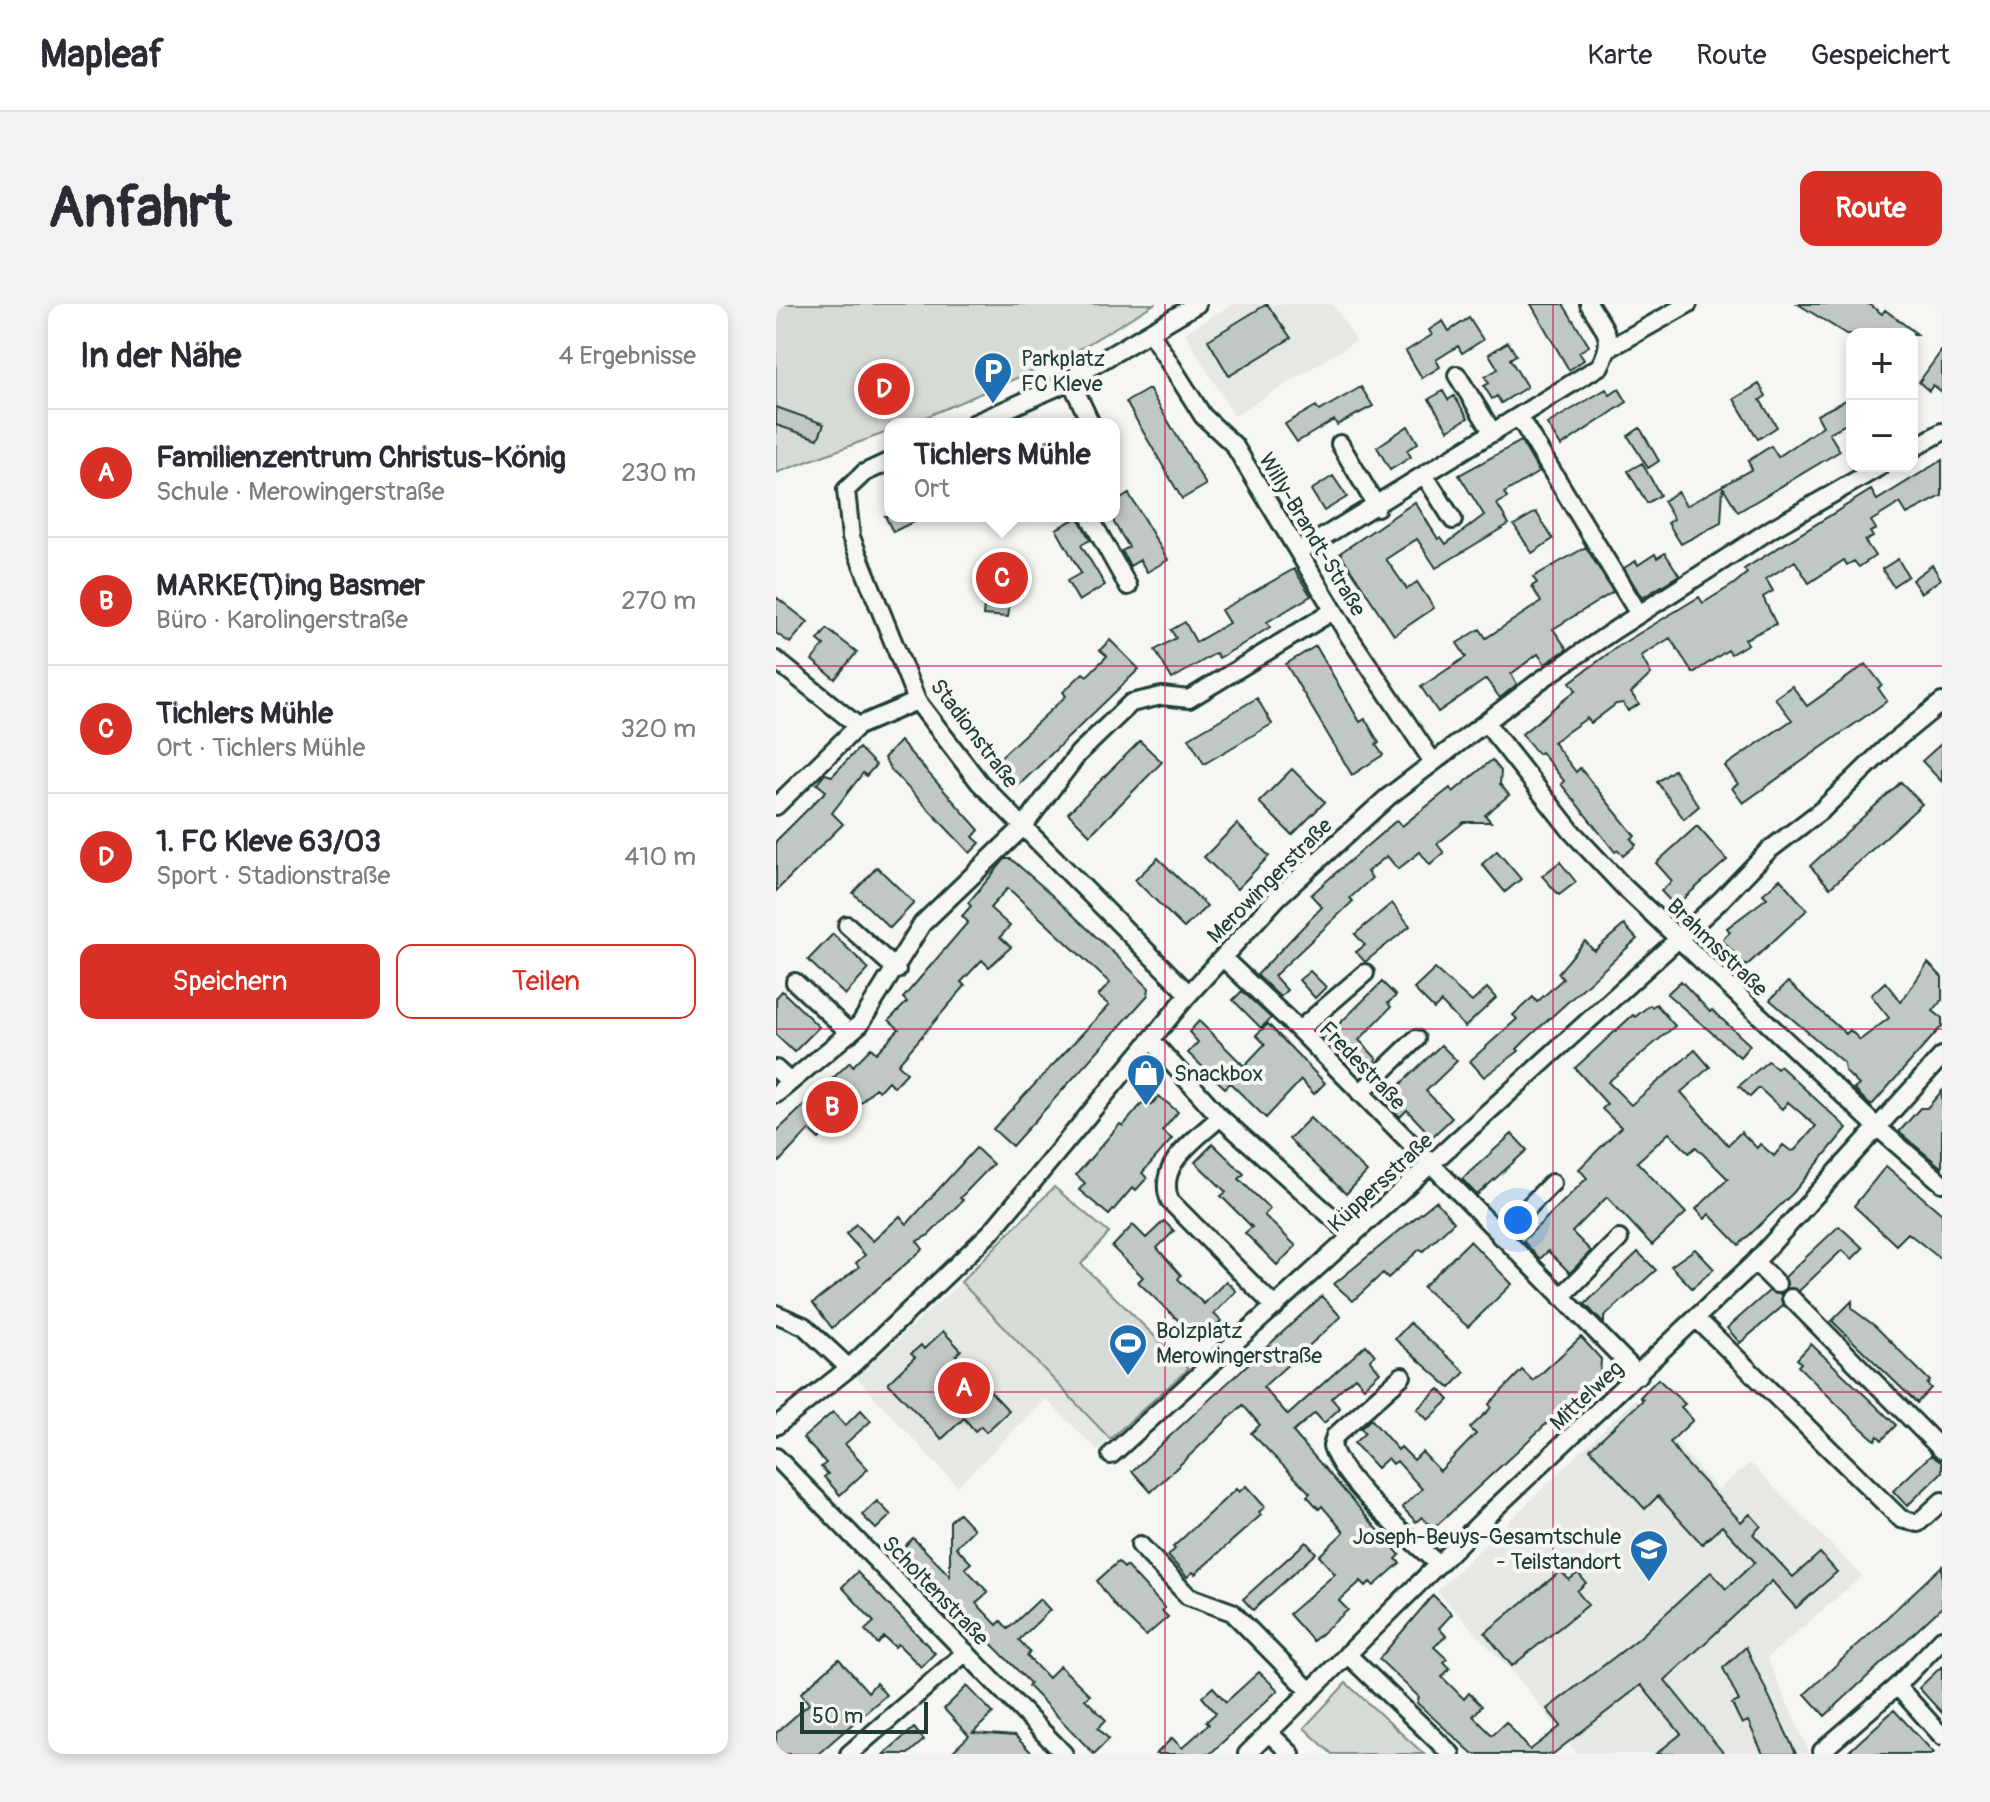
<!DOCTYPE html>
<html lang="de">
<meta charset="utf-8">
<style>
:root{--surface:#fff;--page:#f2f2f3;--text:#2b2b33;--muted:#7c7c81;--line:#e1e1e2;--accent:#d93025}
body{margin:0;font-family:Pangolin,sans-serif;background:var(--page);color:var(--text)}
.controls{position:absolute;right:24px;top:24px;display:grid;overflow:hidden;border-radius:16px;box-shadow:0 4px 12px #0003}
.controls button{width:72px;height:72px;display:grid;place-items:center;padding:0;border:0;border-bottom:2px solid var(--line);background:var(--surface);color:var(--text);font:40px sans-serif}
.scale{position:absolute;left:24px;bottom:20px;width:128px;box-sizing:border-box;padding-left:8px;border:4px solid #1f3d34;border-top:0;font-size:22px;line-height:28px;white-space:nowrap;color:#1f3d34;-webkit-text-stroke:6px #f6f6f2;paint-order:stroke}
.you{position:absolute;left:742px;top:916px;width:28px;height:28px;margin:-20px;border:6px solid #fff;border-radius:50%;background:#1a73e8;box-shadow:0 0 0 12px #1a73e833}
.badge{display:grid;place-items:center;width:52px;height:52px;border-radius:50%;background:var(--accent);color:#fff;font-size:26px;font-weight:700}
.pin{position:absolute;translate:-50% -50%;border:4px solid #fff;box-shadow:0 2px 8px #0006}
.popup{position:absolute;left:108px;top:114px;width:236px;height:104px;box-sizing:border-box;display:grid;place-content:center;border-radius:16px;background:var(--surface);filter:drop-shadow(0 2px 6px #0005);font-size:26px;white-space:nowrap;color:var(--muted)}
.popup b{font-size:30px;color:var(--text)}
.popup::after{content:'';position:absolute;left:50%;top:100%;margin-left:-16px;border:16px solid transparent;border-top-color:var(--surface)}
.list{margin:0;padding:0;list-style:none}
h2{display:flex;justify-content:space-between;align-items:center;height:104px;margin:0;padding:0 32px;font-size:34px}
h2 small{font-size:26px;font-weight:400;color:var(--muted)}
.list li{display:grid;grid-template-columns:52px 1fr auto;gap:24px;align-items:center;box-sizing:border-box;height:128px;padding:0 32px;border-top:2px solid var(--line)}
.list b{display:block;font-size:30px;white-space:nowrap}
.list p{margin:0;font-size:26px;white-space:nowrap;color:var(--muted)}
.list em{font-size:26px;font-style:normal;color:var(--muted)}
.actions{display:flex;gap:16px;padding:24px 32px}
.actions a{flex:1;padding:18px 0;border:2px solid var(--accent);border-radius:16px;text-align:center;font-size:28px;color:var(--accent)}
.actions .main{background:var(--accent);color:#fff}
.map{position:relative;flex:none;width:1166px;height:1450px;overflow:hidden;border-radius:16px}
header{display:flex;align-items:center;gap:48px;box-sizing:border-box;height:112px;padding:0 40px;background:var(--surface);border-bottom:2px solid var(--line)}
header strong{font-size:38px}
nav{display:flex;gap:44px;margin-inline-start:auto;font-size:28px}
.intro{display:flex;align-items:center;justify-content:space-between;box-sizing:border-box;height:192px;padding:0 48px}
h1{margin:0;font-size:56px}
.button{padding:20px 36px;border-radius:16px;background:var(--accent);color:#fff;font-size:28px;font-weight:700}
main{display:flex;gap:48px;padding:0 48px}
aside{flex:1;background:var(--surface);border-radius:16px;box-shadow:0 4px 12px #0003}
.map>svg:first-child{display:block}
</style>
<header>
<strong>Mapleaf</strong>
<nav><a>Karte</a><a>Route</a><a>Gespeichert</a></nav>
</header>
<div class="intro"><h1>Anfahrt</h1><a class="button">Route</a></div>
<main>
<aside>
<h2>In der Nähe<small>4 Ergebnisse</small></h2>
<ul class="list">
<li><span class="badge">A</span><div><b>Familienzentrum Christus-König</b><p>Schule · Merowingerstraße</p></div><em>230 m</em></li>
<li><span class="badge">B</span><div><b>MARKE(T)ing Basmer</b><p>Büro · Karolingerstraße</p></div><em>270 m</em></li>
<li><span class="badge">C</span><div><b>Tichlers Mühle</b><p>Ort · Tichlers Mühle</p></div><em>320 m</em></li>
<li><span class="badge">D</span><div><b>1. FC Kleve 63/03</b><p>Sport · Stadionstraße</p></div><em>410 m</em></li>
</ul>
<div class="actions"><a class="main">Speichern</a><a>Teilen</a></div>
</aside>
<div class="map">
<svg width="1166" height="1450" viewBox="0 0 1166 1450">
<rect width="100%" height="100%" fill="#f6f6f2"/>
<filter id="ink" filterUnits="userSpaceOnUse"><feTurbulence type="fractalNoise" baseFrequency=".0125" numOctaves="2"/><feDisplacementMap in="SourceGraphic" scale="16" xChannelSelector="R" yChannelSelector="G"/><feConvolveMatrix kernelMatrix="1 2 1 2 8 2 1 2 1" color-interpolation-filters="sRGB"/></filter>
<g filter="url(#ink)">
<path fill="#e6e8e4" d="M457,0H557L580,37L458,112L409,29Z
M185,978L334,1135L322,1147L270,1095L181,1182L80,1073Z
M859,1095L942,1186L974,1159L1086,1272L991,1354L1034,1450H801L748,1381L661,1287Z"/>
<path fill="#d6dbd6" stroke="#7a8c85" stroke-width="2" d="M0,0H378L292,52L138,118L114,120V127L0,169Z
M278,883L333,929L305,960L412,1065L334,1135L185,978Z
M570,1379L648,1450H556L528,1424Z"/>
<path fill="#c1c8c3" stroke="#1f3d34" stroke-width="2" d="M491,0L515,34L453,72L432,36Z
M755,0H787L813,42L803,48L808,56L793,66Z
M1022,0H1093L1106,10L1109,6L1141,30H1070Z
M693,14L707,36L686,49L682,42L660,56L664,63L646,74L630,47L656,31L653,26L667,17L673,27Z
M732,38L740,51L734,55L751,83L725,99L721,92L716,95L708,82L713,79L709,73L722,65L713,50Z
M1166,46V88L1157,81L1153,87L1143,78Z
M983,80L990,92L984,96L1001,123L982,135L958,95Z
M585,83L597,102L561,121L558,116L521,138L509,120L540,102L543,107Z
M373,85L430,181L406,195L350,98Z
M830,85L834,91L843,85L851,98L785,142L771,120Z
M667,87L672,96L678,92L692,114L672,126L653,95Z
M1076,93V117L1053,129L1064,147L962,208L947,183L945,219L905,240L892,219L898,215L887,197L902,188L910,202L976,165L972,157L995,142L1002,153L1047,122L1041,111Z
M0,103L48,120L42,135L0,121Z
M632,122L642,139L631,146L635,153L614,166L601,143Z
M864,124L883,157L872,164L852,132Z
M745,137L763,168L728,189L731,194L721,200L733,220L660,264L641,235L610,255L631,285L641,278L658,304L618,331L564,249L639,198L662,235L665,233L670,240L708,211L683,171Z
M1166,156V192L1131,210L1124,199L1095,217L1100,225L1094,228L1097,233L1089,237L1099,252L1083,263L1078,257L1071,261L1068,256L1033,279L1019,257L990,275L997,287L987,293L1000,320L969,335L972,340L955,350L952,346L917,369L894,334L865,352L875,370L855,389L863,400L852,407L847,399L840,400L815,419L811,414L777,438L800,468L804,464L859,532L855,535L860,541L847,552L842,546L839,548L785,480L788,477L765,448L762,450L746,430L800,386L794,378L844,341L923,293L927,299L958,280L971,269L968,265L1095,186L1101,196Z
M866,159L884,191L871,199L852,167Z
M557,172L571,193L548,207L535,186Z
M353,190L392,256L371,268L364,256L354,262L346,247L353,243L338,219V199Z
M760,208L777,235L756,249L738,221Z
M109,212H149L117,228Z
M302,213L314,236L305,241L329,281L303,297L291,277L305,269L280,225Z
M810,243L837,288L777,325L791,345L769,360L762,350L735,370L741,380L724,394L710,375L662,408L645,383L690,353L681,339L704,325L710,334L765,298L756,282L761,279L757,273Z
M889,249L903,271L866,294L848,264L860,257L862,261L879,250L881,254Z
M1122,255L1132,272L1117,282L1106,265Z
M1156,261L1165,275L1145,289L1136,276Z
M231,264L237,273L232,313L207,311L209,295L224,296L215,275L216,269L221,265Z
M518,265L535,292L491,318L494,323L462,343L443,354L440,349L396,375L379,346L400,334L395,326L409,318L420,338L453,319L445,306Z
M0,293L32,318L14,339L0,329Z
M51,325L81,348L59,375L36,356L48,341L42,336Z
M334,336L363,365L240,484L217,460L290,392L287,388L307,369L311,372L331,352L324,346Z
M540,342L584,418L589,415L603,439L600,441L607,451L576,471L510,360Z
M1090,360L1106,381L1102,384L1111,397L967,499L956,484L962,480L949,462L1016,416L999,394L1016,382L1031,402Z
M481,394L496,420L428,460L413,434Z
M124,437L203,526L197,533L204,539L194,549L116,467L108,454Z
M364,437L386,458L314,531L292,509Z
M1166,439V478L1146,457Z
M83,444L100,461L90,472L87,469L56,509L67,520L0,587V537L50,487L41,480L49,470L56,472Z
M716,456L725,467L724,480L733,491L709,511L715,518H688L661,540L668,549L654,561L644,548L622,565L611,552L591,568L596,574L574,594L577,597L498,672L511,686L504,693L481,671L546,603L535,591L555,573L621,516L626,522L674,484L677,488Z
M516,465L549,498L516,531L483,498Z
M898,466L923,502L908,515L881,478Z
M1125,478L1146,500L1054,584L1034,562Z
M461,520L493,552L461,585L428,553Z
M921,522L951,556L899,602L885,587L896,577L880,559Z
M721,547L745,575L729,588L706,560Z
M382,554L431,602L408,624L359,576Z
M229,555H235L266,582L345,656L373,684L372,691L236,842L217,825L333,701L322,692L334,679L232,584L214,604L234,622L224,633L235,643L213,663L206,656L185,678L189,682L122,760L131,769L118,783L112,777L103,787L99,784L64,820L60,817L43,835L33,826L0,861V828L74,758L77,762L95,744L100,749L123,725L113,716L131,698L127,694L192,618L186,612L195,602L192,599Z
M784,558L800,578L783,591L766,572Z
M101,563L138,599L114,624L77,589Z
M1004,575L1031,606L970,662L946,636L954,628L951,624L991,594L987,590Z
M616,599L634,622L589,658L580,648L589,641L579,630Z
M848,621L861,635L750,736L741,745L743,747L708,773L694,757L741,715L737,711L757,693L761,698L787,675L782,669L809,637L818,647Z
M57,630L93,665L69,691L32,656Z
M1152,659L1166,673V696L1157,707L1166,714V722L1095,802L1078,785L1083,781L1069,767L1068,759L994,696L1012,678L1070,730L1074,726L1084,736L1113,714L1095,691L1109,678L1125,698Z
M659,665L696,698L711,684L720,694L689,723L665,698L658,705L638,685Z
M534,667L550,683L539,694L523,676Z
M905,677L934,708L936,706L974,741L964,753L891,690Z
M606,678L620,692L612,699L615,703L583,736L601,755L590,765L571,746L565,752L548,735Z
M6,687L43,723L18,748L0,731V694Z
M466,687L495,714L485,724L457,696Z
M880,700L899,722L832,778L855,801L919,746L934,763L905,788L952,841L965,828L981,844L984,840L998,852L1007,841L1015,847L1019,846L1040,822L1012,798L1006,805L983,784L974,793L963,782L992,757L1001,765L1004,762L1071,824L1017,889L963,941L933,910L929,915L920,905L952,875L920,843L913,849L893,829L861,858L910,909L876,941L831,893L796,928L815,947L794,969L772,947L764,955L747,937L811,874L803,865L845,823L826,805L831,800L799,764L857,711L859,713L874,701L876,703Z
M423,717L468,762L489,740L480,731L492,720L549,779L538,790L525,776L490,814L454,779L449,784L412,749L422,738L413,728Z
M665,741L681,757L650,787L676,814L656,833L631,806L624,813L608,796Z
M1166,787V864L1123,828L1144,804H1151Z
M383,792L402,808L386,827L396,835L366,869L371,874L360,886L357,883L333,911L303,886L309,879L300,871L344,820L347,822L369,796L375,801Z
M534,814L591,868L570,890L513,835Z
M736,830L751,846L701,891L686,875Z
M437,840L468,870L463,875L494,905L488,911L520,942L501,961L469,929L476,923L445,892L450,888L419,858Z
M200,844L217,860L184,894L187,896L153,931L141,937L147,945L56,1024L37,999L83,963L80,959L89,951L70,930L80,920L97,937L124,912L131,920Z
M1110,862L1166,910V956L1132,929L1120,941L1078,902Z
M660,897L678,918L647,947L644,945L612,974L607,969L577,997L558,980Z
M388,917L398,927L381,944L405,971L402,975L428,1000L450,977L460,987L438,1010L445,1017L425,1038L362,978L367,973L336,943L357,921L370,934Z
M1063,922L1087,944L1076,955L1066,946L1023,987L1011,984L1009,973Z
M694,937L736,980L692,1023L647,983Z
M919,945L938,965L916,984L895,962Z
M862,948L880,966L828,1013V1020L809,1000Z
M993,987L1005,990L1007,1002L964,1039L951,1024Z
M546,992L565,1013L487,1083L512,1111L590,1041L599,1051L594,1056L604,1068L588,1083L579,1073L555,1094L564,1104L548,1119L539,1109L517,1128L624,1251L620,1255L624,1259L598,1282L594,1278L590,1282L585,1277L563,1297L572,1306L537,1337L513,1310L559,1270L543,1252L568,1228L546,1202L543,1205L531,1192L534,1189L475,1129L484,1121L467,1101L375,1188L356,1167Z
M1076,997V1005L1099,1022L1154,1077L1151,1080L1155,1084L1141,1099L1056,1017Z
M634,1019L689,1068L674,1084L619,1035Z
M167,1027L185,1046L180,1051L233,1107L210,1128L205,1122L199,1127L188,1114L166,1135L112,1079L139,1053L135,1050L145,1041L148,1045Z
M805,1033L825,1055L824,1070L657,1225L646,1213L640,1218L626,1203L646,1185L621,1157L617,1160L612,1154L601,1164L578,1139L589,1129L585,1124L595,1115L622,1146L625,1143L638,1156L646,1148L664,1167L700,1130L694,1124L712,1107L715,1103L713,1100L746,1066L757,1077Z
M1035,1040L1120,1121L1106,1136L1102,1132L1099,1136L1081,1120L1022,1062L1025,1059L1021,1055Z
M882,1075L909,1100L905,1103L917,1116L894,1138L907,1156L965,1218L974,1210L985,1222L977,1230L1017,1273L1044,1249L1061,1268L1020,1304L996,1277L889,1376L948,1450H880L905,1430L865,1381L777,1450H697L641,1399L643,1393L603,1355L657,1291L676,1310L663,1324L670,1332L658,1343L671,1355L668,1358L674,1364L666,1373L688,1395L693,1389L706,1402L697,1412L716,1431L730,1418L754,1446L785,1422L771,1405L862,1335L935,1268L950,1285L979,1258L946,1222L926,1240L882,1192L869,1205L814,1145L867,1096L864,1093Z
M663,1085L673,1096L652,1116L641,1105Z
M85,1106L95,1117L69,1140L92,1165L64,1191L48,1173L52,1170L45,1163L50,1159L27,1134L57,1108L69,1122Z
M1155,1151L1166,1159V1168L1131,1202L1117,1187Z
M470,1182L489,1203L483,1208L485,1211L419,1270L417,1268L411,1273L392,1252L399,1245L397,1243L460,1185L463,1188Z
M101,1197L115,1211L100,1225L86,1211Z
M183,1209L198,1225L180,1243L195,1259L189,1264L212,1288L200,1299L221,1321L225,1317L232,1325L264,1295L274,1306L243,1336L254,1348L251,1352L272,1374L284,1362L314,1391L309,1395L330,1416L322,1424L333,1435L318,1450L252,1382L254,1379L193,1317L191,1320L123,1248L137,1234L174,1272V1217Z
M530,1238L540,1249L477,1306L467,1295Z
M342,1258L348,1264L350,1262L389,1304L386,1307L392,1313L370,1332L340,1303L321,1277Z
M1166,1262V1303L1049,1412L1029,1390Z
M785,1267L793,1276L802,1269L810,1279L801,1287L812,1301L736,1362L709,1329Z
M81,1268L159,1349L145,1363L122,1340L119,1343L108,1333L102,1340L89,1326L98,1318L66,1283Z
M970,1343L1020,1450H987L972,1417L966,1420L956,1400L963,1397L947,1364Z
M63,1355L92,1388L100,1379L110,1391L42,1450H0V1429L33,1400L25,1389Z
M1166,1362V1409L1143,1384Z
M483,1368L502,1386L434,1450H380L396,1434L406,1444L433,1420L430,1418L440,1409L426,1393L437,1383L450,1398Z
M191,1382L217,1409L197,1429L239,1432L257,1450H174L193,1432L168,1405Z
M1118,1406L1159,1450H1070Z
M138,1424L148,1436L132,1450H108Z"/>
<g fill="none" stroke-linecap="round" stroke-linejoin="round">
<g stroke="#1f3d34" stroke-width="22">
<path id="minor" d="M374,28L427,112L458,141L573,332L657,458
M834,44L912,0
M681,71L717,129
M294,75L315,120
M743,113L863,310
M197,120L281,83L421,0
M564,140L601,203
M1136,145L1166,128
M114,157L88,169L70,186L75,233L141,397L203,478L413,690
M649,172L677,216
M313,212L352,282
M523,248L824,62C840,32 829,27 813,0
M0,356L82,422
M710,419L796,528L847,582L1102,824L1166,879
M0,502L82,422L141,397
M71,621L121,666
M447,654L523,726L863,1071
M19,678L74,729
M523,726L589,669
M376,737L444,813L577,932
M0,765L14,778
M584,789L640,735
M0,790L84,720L146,620L247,523L302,450L355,399L386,392L413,395L557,307
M444,813C420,836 379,860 394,897L499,1003
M724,932L776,879
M979,958L1001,980
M785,993L843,935
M1015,994L1166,1146
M0,1010L28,1022L73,1064
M921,1015L1125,1215L1142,1219L1166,1197
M626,1072L559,1132L556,1142C566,1177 634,1235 662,1260
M0,1122L73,1064L215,928L413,690L502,593L612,493L765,376L840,325L997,224L1105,162
M335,1151L944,597L992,547L1047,505L1111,443L1166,398
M0,1153L288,1450
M364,1241L412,1292L456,1308L534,1387
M571,1350L675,1450
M1121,1382L1166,1432
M492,1428L515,1450
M1046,1447L1121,1382L1166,1335
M73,1450L190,1348
M471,1450L716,1207L979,958L1166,752"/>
</g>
<use href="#minor" stroke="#f6f6f2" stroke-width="16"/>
</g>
</g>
<path fill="none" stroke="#c2185b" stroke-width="2" stroke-opacity="0.55" d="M389,0V1450M777,0V1450M0,362H1166M0,725H1166M0,1088H1166"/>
<defs>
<g id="parking-pin" transform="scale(2)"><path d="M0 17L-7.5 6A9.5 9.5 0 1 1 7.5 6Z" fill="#1f6fb2" stroke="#f6f6f2"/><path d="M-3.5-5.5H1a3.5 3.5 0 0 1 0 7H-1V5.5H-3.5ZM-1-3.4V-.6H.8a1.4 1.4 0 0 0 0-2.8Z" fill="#fff"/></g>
<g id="shop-pin" transform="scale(2)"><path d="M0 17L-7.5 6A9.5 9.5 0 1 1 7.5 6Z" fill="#1f6fb2" stroke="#f6f6f2"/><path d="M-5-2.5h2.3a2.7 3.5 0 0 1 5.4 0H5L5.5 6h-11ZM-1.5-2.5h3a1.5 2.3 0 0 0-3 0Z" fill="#fff"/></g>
<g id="stadium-pin" transform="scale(2)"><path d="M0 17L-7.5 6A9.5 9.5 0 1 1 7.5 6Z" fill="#1f6fb2" stroke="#f6f6f2"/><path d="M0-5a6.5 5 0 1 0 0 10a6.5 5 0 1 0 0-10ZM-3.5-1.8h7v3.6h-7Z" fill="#fff"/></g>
<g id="school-pin" transform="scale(2)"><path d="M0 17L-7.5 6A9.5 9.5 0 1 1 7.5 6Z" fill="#1f6fb2" stroke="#f6f6f2"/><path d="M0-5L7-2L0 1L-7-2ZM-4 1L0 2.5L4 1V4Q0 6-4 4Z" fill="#fff"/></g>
</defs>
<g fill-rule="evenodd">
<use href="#parking-pin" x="217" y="67"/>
<use href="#shop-pin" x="370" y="769"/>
<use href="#stadium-pin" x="352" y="1039"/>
<use href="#school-pin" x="873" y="1245"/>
</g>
<g text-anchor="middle" stroke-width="8" stroke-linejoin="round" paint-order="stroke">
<g font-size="22" fill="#1f3d34" stroke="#f6f6f2" text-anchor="start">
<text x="245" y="62">Parkplatz<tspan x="245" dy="25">FC Kleve</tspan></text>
<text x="398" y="777">Snackbox</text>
<text x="380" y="1034">Bolzplatz<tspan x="380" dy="25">Merowingerstraße</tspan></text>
<text x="845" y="1240" text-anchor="end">Joseph-Beuys-Gesamtschule<tspan x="845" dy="25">- Teilstandort</tspan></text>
</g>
<g font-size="22" fill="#1f3d34" stroke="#f6f6f2">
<text transform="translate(537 230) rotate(59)" y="8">Willy-Brandt-Straße</text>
<text transform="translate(199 429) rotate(53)" y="8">Stadionstraße</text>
<text transform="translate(493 576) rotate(-45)" y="8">Merowingerstraße</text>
<text transform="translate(942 643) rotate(44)" y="8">Brahmsstraße</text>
<text transform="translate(587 761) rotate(46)" y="8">Fredestraße</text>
<text transform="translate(604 878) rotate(-43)" y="8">Küppersstraße</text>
<text transform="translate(810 1091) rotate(-43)" y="8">Mittelweg</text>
<text transform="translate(160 1286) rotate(46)" y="8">Scholtenstraße</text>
</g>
</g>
</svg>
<div class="controls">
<button>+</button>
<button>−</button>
</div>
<div class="scale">50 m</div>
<div class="you"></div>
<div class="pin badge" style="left:188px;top:1084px">A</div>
<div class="pin badge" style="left:56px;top:803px">B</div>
<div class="pin badge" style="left:226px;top:274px">C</div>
<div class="popup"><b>Tichlers Mühle</b>Ort</div>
<div class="pin badge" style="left:108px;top:85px">D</div>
</div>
</main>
